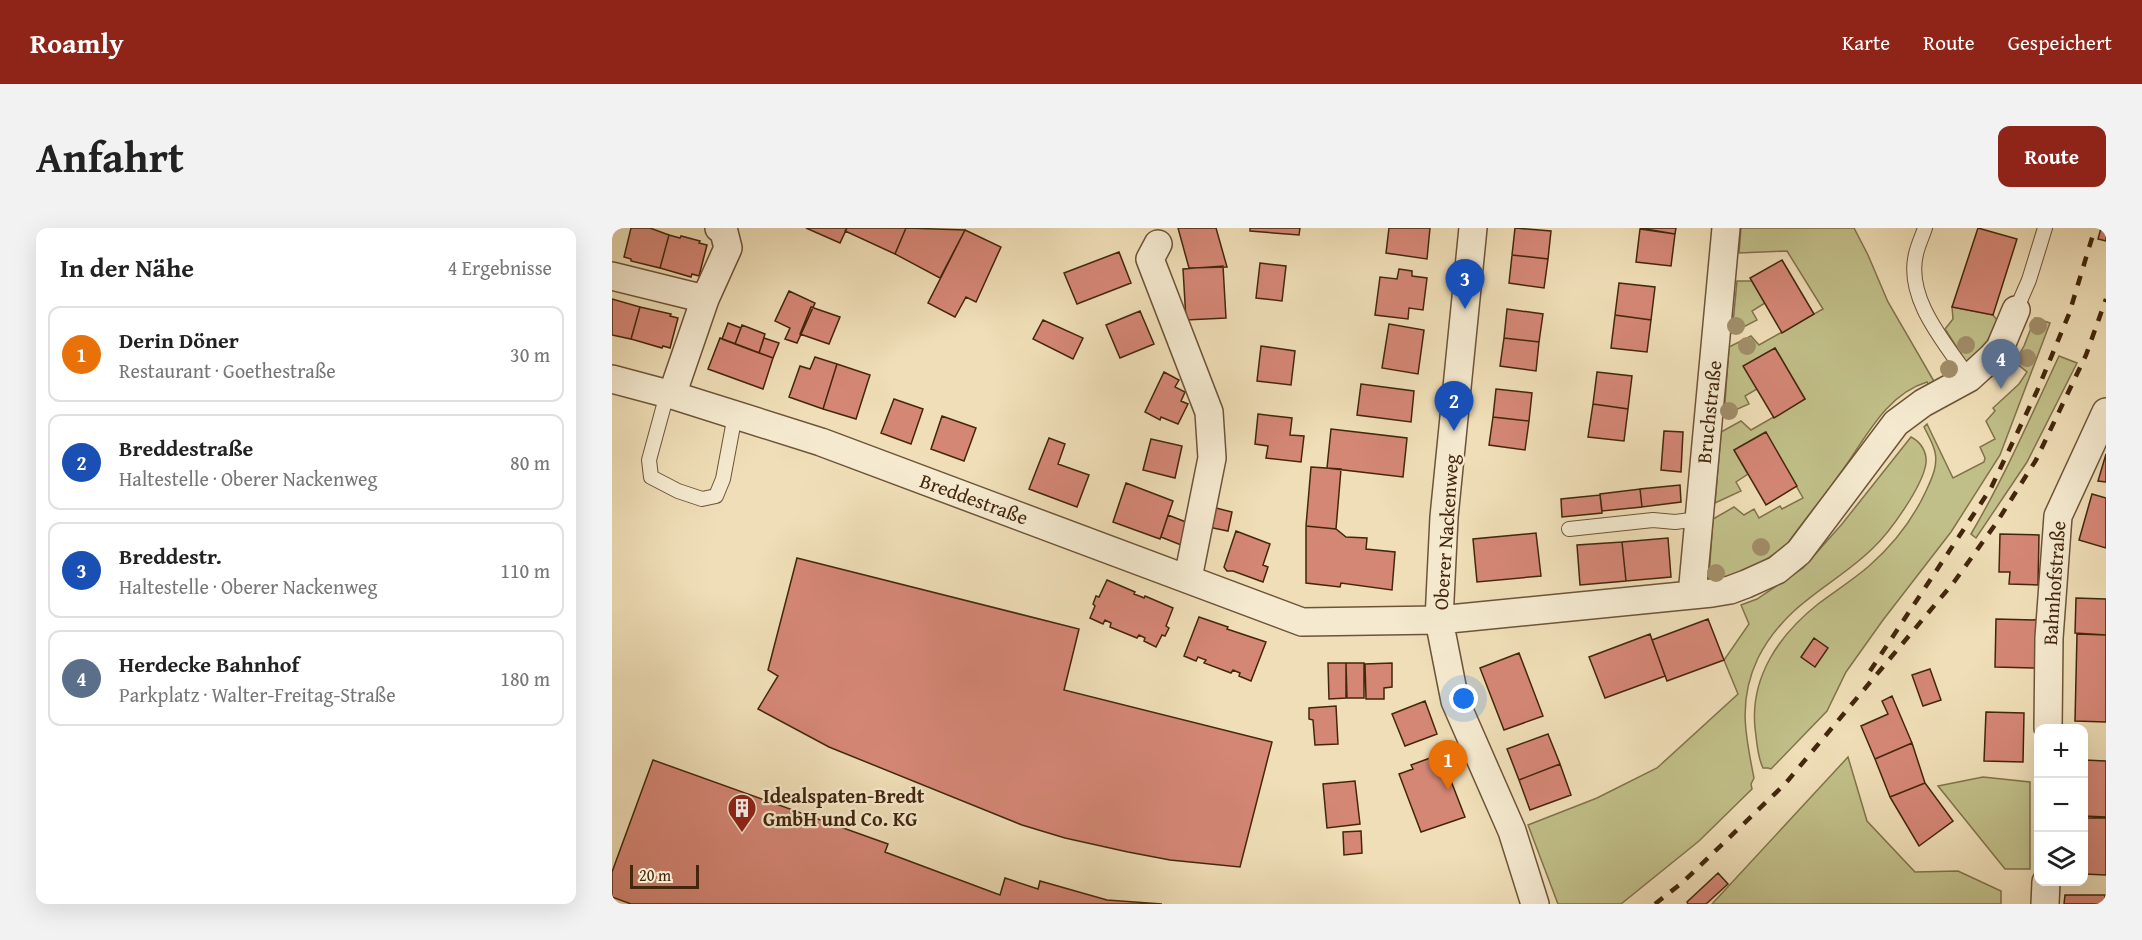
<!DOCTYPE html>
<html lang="de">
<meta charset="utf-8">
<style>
:root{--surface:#fff;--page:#f2f2f2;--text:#222;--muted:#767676;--line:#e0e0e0;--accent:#8f2418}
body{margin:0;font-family:"Gentium Book Plus",serif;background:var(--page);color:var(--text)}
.controls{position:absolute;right:18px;bottom:18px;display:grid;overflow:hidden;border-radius:12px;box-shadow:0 6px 24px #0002}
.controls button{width:54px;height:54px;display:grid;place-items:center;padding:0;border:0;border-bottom:2px solid var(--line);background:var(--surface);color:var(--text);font:30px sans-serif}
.scale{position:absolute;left:18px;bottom:15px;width:69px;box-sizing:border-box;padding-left:6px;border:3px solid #43260c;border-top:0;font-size:16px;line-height:21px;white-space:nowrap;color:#43260c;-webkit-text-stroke:4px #f5ead0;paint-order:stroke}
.you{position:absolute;left:852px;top:471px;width:21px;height:21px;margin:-15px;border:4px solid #fff;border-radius:50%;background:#1a73e8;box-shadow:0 0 0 9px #1a73e833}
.badge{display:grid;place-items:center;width:39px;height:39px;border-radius:50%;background:var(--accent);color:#fff;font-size:20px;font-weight:700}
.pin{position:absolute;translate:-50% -50px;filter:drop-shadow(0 2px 3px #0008)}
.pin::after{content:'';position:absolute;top:32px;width:21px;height:18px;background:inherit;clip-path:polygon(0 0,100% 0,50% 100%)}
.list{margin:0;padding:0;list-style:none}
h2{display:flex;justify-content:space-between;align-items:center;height:78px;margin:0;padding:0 24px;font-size:26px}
h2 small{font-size:20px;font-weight:400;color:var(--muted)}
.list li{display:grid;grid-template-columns:39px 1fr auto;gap:18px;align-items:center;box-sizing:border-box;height:96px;margin:0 12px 12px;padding:0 12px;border:2px solid var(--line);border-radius:12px}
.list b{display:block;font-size:22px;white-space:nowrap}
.list p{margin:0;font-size:20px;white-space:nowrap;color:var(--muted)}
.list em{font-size:20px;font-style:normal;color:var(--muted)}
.icon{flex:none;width:33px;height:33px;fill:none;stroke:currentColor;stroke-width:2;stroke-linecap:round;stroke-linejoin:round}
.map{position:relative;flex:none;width:1494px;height:676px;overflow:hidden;border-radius:12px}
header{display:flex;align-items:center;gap:36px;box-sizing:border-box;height:84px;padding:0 30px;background:var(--accent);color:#fff}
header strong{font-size:28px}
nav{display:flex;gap:33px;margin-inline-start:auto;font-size:21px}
.intro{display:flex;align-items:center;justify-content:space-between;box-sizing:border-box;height:144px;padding:0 36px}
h1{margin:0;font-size:42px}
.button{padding:15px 27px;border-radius:12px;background:var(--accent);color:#fff;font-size:21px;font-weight:700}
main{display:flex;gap:36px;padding:0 36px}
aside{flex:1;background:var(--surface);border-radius:12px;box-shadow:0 6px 24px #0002}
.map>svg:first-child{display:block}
</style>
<header>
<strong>Roamly</strong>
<nav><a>Karte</a><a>Route</a><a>Gespeichert</a></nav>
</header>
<div class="intro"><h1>Anfahrt</h1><a class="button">Route</a></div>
<main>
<aside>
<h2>In der Nähe<small>4 Ergebnisse</small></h2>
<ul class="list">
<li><span class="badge" style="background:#e8710a">1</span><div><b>Derin Döner</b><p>Restaurant · Goethestraße</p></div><em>30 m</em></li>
<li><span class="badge" style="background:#1a4fb4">2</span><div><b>Breddestraße</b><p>Haltestelle · Oberer Nackenweg</p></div><em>80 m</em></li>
<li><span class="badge" style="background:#1a4fb4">3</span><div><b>Breddestr.</b><p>Haltestelle · Oberer Nackenweg</p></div><em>110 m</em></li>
<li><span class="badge" style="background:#5c6f8a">4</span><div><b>Herdecke Bahnhof</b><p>Parkplatz · Walter-Freitag-Straße</p></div><em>180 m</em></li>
</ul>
</aside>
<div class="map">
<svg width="1494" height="676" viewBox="0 0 1494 676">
<rect width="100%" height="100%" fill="#efdeb7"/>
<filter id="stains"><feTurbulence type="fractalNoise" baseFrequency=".00333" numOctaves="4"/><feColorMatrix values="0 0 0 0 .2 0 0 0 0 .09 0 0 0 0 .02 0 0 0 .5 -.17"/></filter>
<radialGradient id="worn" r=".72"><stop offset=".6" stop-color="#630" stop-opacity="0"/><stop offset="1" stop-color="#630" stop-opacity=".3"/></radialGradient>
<path fill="#c1bf89" stroke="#82724a" stroke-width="1.5" d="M1129,0H1242L1256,27L1276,74L1323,155L1317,158L1315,154C1272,167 1252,214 1227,247C1211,270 1192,292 1176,315C1159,330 1123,353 1100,351L1097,348L1101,291L1122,279L1132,287L1142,281L1147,290L1168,278L1170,281L1191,270L1153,204L1122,222L1136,246L1124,254L1129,263L1103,275L1109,204L1129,193L1139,202L1193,171L1163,120L1132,138L1145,161L1133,168L1137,176L1112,187L1117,119L1139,108L1147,117L1211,81L1175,23L1127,25Z
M1125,53H1140L1153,75L1140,83L1145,92L1120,105Z
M1340,79L1381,87L1385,92L1374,116L1355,135L1333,101L1341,91Z
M1423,90L1438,95L1388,227L1339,304L1271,392L1234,444L1215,483L1159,541L1156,540H1151C1145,528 1145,514 1143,500C1138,449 1167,407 1206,376C1223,363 1241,352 1257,338C1281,317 1301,291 1314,263C1320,250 1326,238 1323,224C1321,215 1316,207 1312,199L1315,196L1341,250L1372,234L1373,230L1368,219L1383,211L1374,193L1383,183L1381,180L1407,156L1415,144L1403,134L1412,118Z
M1447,128L1465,135L1415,234L1364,310L1359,306C1393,248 1419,188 1447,128Z
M1299,209C1309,214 1315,224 1314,235C1311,258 1278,304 1261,320C1237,344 1207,360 1182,383C1168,396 1155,412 1146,430C1126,472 1133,506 1142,550L1139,556L1140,561L1087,613L1009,676H946L916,597L985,570L1045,540L1126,466L1112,432L1137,396L1129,377L1145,371L1191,340L1230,296Z
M1236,529L1255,593L1303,644L1346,643L1389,663V676H1100Z
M1371,549L1418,554V641H1393L1326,558Z"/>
<path fill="#d58776" stroke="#43260c" stroke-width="1.5" d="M19,0H38L57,7L48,40L19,33V31L12,29Z
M194,0H235L228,15Z
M235,0H294L283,26L233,3Z
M294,0L353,2L328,50L283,26Z
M566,0H604L615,39L577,40Z
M638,0H688L687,7L638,3Z
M777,0H818L815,31L774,25Z
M903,0L939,3L936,31L900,27Z
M1028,0H1064L1063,6Z
M1366,0L1405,11L1381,87L1340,79Z
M1489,0H1494V13L1486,11Z
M1028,1L1063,6L1059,38L1024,34Z
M353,2L389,19L364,74L354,69L343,89L316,75Z
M57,7L68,10L69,8L88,13L87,15L95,17L87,48L80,46L79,49L48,40Z
M507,24L519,55L465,76L452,45Z
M900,27L936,31L932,60L897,55Z
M1170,32L1202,86L1170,105L1138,50Z
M648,35L674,38L670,73L644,70Z
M611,38L614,90L574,92L571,41Z
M787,41L800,43V48L815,50L811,82L797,80L796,91L763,87L768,49L785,51Z
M1007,55L1043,59L1039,92L1003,87Z
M177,63L203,75L185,115L173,111L178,100L163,93Z
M0,71L28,79L19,111L0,107Z
M28,79L59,86L58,88L66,90L58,120L51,118L50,120L19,111Z
M199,79L228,89L217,116L188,106Z
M895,81L931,86L927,114L892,110Z
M528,83L542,116L508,130L494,97Z
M1003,87L1039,92L1035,124L999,120Z
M431,92L471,110L461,131L421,111Z
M116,95L129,100L123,116L110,111Z
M777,96L812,102L806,146L770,140Z
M130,97L153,106L147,125L123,116Z
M108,110L161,130L151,161L96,141Z
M152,110L167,115L161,130L147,125Z
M892,110L927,114L924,143L888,138Z
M649,118L683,123L679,157L645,153Z
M1163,120L1193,171L1162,190L1131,138Z
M203,129L225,136L211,181L177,169L188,138L198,141Z
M225,136L258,147L244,191L211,181Z
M552,144L567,152L563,159L573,164L569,173L576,176L566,196L549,189L548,192L533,184Z
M985,144L1020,148L1016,181L981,176Z
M749,156L802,163L799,194L745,187Z
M884,161L920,165L917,193L881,189Z
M282,171L311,181L299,216L269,205Z
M981,176L1016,181L1012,213L976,209Z
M646,186L680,190L678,207L692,208L689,234L654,230L656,218L643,216Z
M330,188L364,200L352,233L319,221Z
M881,189L917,193L913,222L877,217Z
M719,201L795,210L791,249L715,240Z
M1052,203L1071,204L1069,244L1049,242Z
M1154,204L1185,258L1154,277L1122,222Z
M437,210L453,216L446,236L477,247L465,279L417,261Z
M539,211L570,218L563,250L531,242Z
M1494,226V254L1486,253Z
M699,239L729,241L724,301L694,298Z
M514,255L561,273L548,311L501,294Z
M1068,257L1069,274L1030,279L1028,261Z
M1028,261L1030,279L990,283L988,266Z
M1480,266L1494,270V320L1467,312Z
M988,267L990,285L950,289L949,271Z
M600,279L620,284L616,303L596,299Z
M556,287L574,294L569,317L549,309Z
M694,298L724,301L734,309L755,310L754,321L783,324L780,362L729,355L728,359L694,355Z
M624,303L658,316L651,337L656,339L651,354L621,343H615L612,339Z
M924,305L929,348L865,354L861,311Z
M1388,306L1427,307L1426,357L1397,356L1398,344H1387Z
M1056,310L1059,349L1014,353L1010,314Z
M1010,314L1014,353L968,357L965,317Z
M185,330L467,401L452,462L660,514L628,639L558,632L516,624L453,610L410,597L217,519L146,481L166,448L156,442Z
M495,352L523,364L522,366L530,369L532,370L533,368L561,380L554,398L557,400L553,408L550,407L544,419L532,413L533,410L527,407L525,410L498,399L499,395L493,392L491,396L478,390L483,378L481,376L484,368L487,369Z
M1464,370L1494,371V407L1463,405Z
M587,389L616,399L615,401L654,414L639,453L627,448L628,445L621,442L619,445L592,435L594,432L586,429L584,433L572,428Z
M1096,391L1112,432L1055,453L1040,412Z
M1384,391L1426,392L1425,440L1383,439Z
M1038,406L1053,448L993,470L977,429Z
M1465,406L1494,407V494L1463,493Z
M1202,410L1216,420L1203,439L1189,429Z
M907,425L931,488L892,502L868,440Z
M716,435H734V470L717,471Z
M734,435H752V470H735Z
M780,435V459L772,460V471H754L753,436Z
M1318,441L1329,472L1311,478L1300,447Z
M1280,468L1300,515L1263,531L1249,498L1276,486L1270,473Z
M813,473L825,506L793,518L780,486Z
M724,478L726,516L703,517L701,492L697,491V480Z
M1374,484L1412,485L1411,534L1372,533Z
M936,506L948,536L907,552L895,521Z
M1300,515L1313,555L1278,569L1263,531Z
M829,526L830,528L834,529L837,536L834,540L853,589L809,604L787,546L801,541L799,537Z
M41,532L276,616L273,624L388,667L393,650L426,661L428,653L495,672L550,676H19L0,669V644Z
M1472,532L1494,533V589L1472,588Z
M948,536L959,567L918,582L907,552Z
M743,553L748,596L715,600L711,556Z
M1313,555L1341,593L1307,618L1278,569Z
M1472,590H1494V647L1472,646Z
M749,603L750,625L732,627L731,604Z
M1106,645L1116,656L1094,676H1076L1075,674Z
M1453,667H1493V676H1452Z"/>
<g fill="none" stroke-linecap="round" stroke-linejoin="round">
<g stroke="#6e5437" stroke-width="16">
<path id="lane" d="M1313,0C1310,9 1306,17 1304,26C1293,71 1334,116 1357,150
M1404,82L1417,52L1433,0
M55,166L37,232L39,249L66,263L90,271L104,268L111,251L123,187
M957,301L1041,292L1063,294L1087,291"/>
</g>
<g stroke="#6e5437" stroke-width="30">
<path id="street" d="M861,0L832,289L827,392L843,473L900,603L923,676
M546,16L538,31L597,184L600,230L576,350
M0,48L93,71
M0,151L60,167L209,214L690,394L827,392L1100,365L1118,362L1134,356L1165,342L1187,324L1284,195L1311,175L1357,150L1380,129L1388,120L1404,82
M60,167L93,71L116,20L112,4L107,0
M1080,367L1114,0
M1436,500L1437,410L1446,288L1494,184
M1433,676L1434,654"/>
</g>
<use href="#lane" stroke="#f5ead0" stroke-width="14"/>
<use href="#street" stroke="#f5ead0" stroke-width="27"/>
<path stroke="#43260c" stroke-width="4.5" stroke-dasharray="10 10" stroke-linecap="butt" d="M1258,443L1379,260L1425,163L1457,86L1483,0
M1043,676L1071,654L1173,556L1342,354L1385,294L1424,232L1474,127L1494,71"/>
</g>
<g fill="#a18e6a">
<circle cx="1124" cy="98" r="9"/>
<circle cx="1426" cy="98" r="9"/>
<circle cx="1354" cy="117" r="9"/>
<circle cx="1135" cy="118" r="9"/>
<circle cx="1415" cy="130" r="9"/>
<circle cx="1337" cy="141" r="9"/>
<circle cx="1117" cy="183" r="9"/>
<circle cx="1149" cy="319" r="9"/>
<circle cx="1104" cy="345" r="9"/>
</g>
<defs>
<g id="building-pin" transform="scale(1.5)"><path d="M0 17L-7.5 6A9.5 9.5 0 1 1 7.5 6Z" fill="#8f2418" stroke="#f5ead0"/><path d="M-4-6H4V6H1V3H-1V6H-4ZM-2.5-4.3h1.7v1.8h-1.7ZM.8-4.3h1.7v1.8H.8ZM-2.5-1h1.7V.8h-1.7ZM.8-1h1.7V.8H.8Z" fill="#fff"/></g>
</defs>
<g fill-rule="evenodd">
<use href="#building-pin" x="130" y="580"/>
</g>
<g text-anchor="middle" stroke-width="4.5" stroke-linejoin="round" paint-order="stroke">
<g font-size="20" fill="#43260c" stroke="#f5ead0">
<text transform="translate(1097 184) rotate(-84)" y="7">Bruchstraße</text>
<text transform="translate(362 271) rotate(20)" y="7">Breddestraße</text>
<text transform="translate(834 304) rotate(-86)" y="7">Oberer Nackenweg</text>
<text transform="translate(1442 355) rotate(-86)" y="7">Bahnhofstraße</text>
</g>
<g font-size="20" font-weight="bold" fill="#43260c" stroke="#f5ead0" text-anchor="start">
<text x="151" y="575">Idealspaten-Bredt<tspan x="151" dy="23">GmbH und Co. KG</tspan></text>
</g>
</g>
<rect width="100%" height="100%" filter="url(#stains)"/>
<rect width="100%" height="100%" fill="url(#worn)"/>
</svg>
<div class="controls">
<button>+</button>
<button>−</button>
<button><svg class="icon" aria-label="layers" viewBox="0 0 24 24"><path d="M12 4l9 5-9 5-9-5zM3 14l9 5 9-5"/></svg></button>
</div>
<div class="scale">20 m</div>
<div class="you"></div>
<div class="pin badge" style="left:836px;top:562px;background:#e8710a">1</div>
<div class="pin badge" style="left:842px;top:203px;background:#1a4fb4">2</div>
<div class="pin badge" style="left:853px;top:81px;background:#1a4fb4">3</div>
<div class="pin badge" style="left:1389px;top:161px;background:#5c6f8a">4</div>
</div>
</main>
